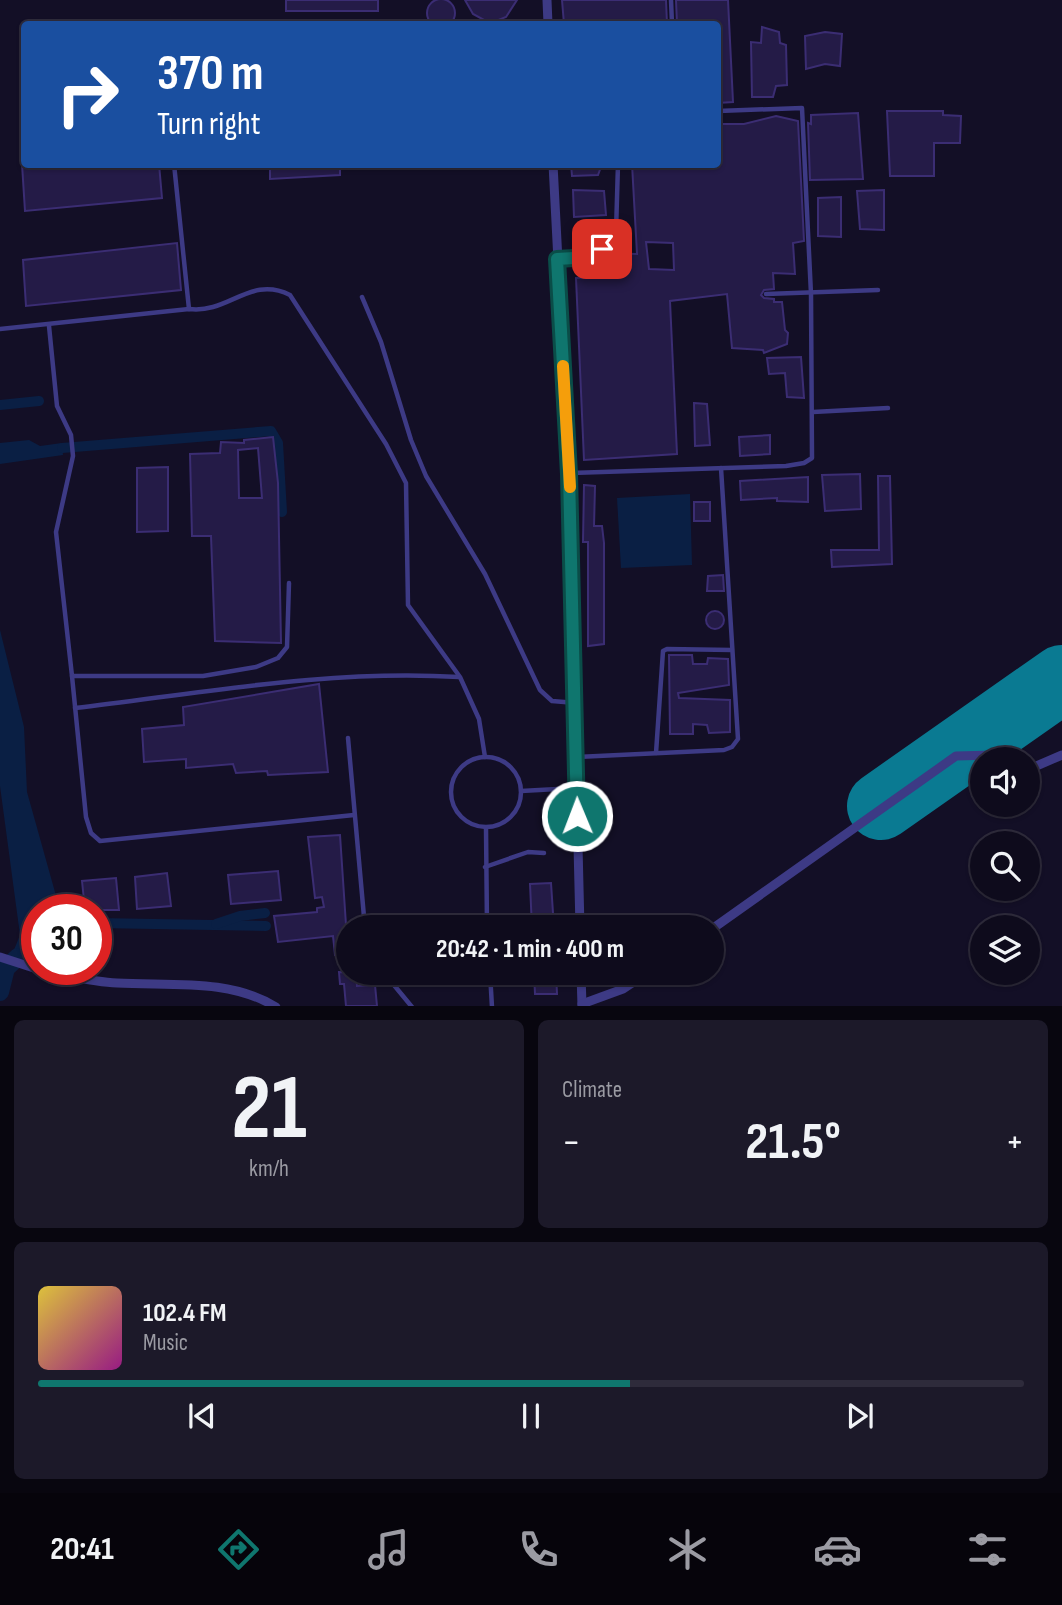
<!DOCTYPE html>
<html lang="en">
<head>
<meta charset="utf-8">
<style>
	:root { --surface:#0e0b1c; --page:#1c1929; --text:#f1f3f6; --muted:#9b9ba3; --line:#2e2b3b; --accent:#0f766e }
	body { margin:0; font-family:"Sofia Sans Condensed",sans-serif; background:var(--page); color:var(--text); height:100vh; display:flex; flex-direction:column; font-size:26px; white-space:nowrap }
	* { box-sizing:border-box; margin:0 }
	p { font-size:23px; color:var(--muted) }
	.icon { flex:none; width:38px; height:38px; fill:none; stroke:currentColor; stroke-width:2; stroke-linecap:round; stroke-linejoin:round }
	.map { position:relative; height:1006px; overflow:hidden }
	.details { display:flex; flex-direction:column; gap:14px; padding:14px; background:#08060f; flex:1 }
	.details>* { flex:none }
	.guide { position:absolute; left:21px; top:21px; width:700px; height:147px; border-radius:7px; box-shadow:0 2px 5px #0004,0 0 0 2px var(--line); background:#1a4fa0; color:#fff; overflow:hidden }
	.controls { position:absolute; left:970px; top:747px; display:grid; gap:14px }
	.controls a { display:grid; place-items:center; width:70px; height:70px; border-radius:50%; background:var(--surface); box-shadow:0 2px 5px #0004,0 0 0 2px var(--line); font-size:35px }
	.speed { position:absolute; left:21px; top:894px; display:flex; gap:14px; font-size:35px; font-weight:700; text-align:center }
	.speed>* { display:grid; place-content:center; width:91px; height:91px; border-radius:50%; background:var(--surface); box-shadow:0 2px 5px #0004,0 0 0 2px var(--line); line-height:1 }
	.speed .limit { border:10px solid #d22; background:#fff; color:#111 }
	.pin { position:absolute; display:grid; place-items:center; width:60px; height:60px; color:#fff; margin:-30px; border-radius:14px; box-shadow:0 4px 10px #0006 }
	.me { position:absolute; width:77px; margin:-38px; rotate:359deg; stroke-linejoin:round; filter:drop-shadow(0 0 5px #0008) }
	.turn { display:flex; align-items:center; gap:24px; height:147px; padding:0 21px; font-size:32px }
	.turn .icon { width:91px; height:91px; stroke-width:2.5 }
	.turn b { display:block; font-size:49px; line-height:60px }
	.big { font-size:52px; font-weight:700; line-height:1.1 }
	.details .tile { flex:1; display:flex; flex-direction:column; justify-content:center; gap:10px; min-width:0; padding:0 24px; border-radius:10px; background:var(--page) }
	.details .dial { align-items:center; gap:0 }
	.dial b { font-size:91px; line-height:1 }
	.song { display:flex; align-items:center; gap:21px }
	.cover { width:84px; height:84px; border-radius:10px; background:linear-gradient(135deg,hsl(50 70% 55%),hsl(310 70% 35%)) }
	.played { height:7px; border-radius:4px; background:linear-gradient(90deg,var(--accent) 60%,var(--line) 60%) }
	.keys { display:flex; justify-content:space-around; direction:ltr }
	.heat { display:flex; justify-content:space-between; align-items:center; font-size:38px; direction:ltr }
	.details .tiles { flex:1; display:grid; gap:14px; grid-template-columns:1fr 1fr }
	.tile:last-child { grid-column:span 2 }
	.trip { position:absolute; left:336px; top:915px; width:388px; height:70px; border-radius:35px; background:var(--surface); box-shadow:0 2px 5px #0004,0 0 0 2px var(--line); font-weight:700; line-height:70px; text-align:center }
	.dock { display:flex; height:112px; justify-content:space-around; align-items:center; background:#06040b; color:var(--muted) }
	.dock .icon { width:49px; height:49px }
	.dock .on { color:var(--accent) }
	.dock b { font-size:32px; color:var(--text) }
	.map>svg:first-child { display:block }
</style>
</head>
<body>
<div class="map">
<svg width="1062" height="1007" viewBox="0 0 1062 1007">
	<rect width="100%" height="100%" fill="#130f26"/>
	<g fill="#0a1f44">
		<path d="M29 440 40 446 62 443 63 455 0 464V443Z"/>
		<path d="M690 494 692 565 621 568 617 498Z"/>
		<path d="M0 630 24 727 27 792 60 910H37V957L28 962 12 955 20 935 0 786Z"/>
	</g>
	<g fill="none" stroke-linecap="round" stroke-linejoin="round">
		<g stroke="#0a1f44" stroke-width="10">
			<path d="M0 405 39 401"/>
			<path d="M62 448 271 431 278 443 282 512"/>
			<path d="M96 923 266 926"/>
			<path d="M216 924 240 916 265 913"/>
		</g>
		<path stroke="#0a1f44" stroke-width="18" d="M0 992 6 968 18 957"/>
		<path stroke="#0a7a92" stroke-width="68" d="M881 806 1062 679"/>
	</g>
	<g fill="#241b47" stroke="#3b2d73" stroke-width="2" fill-rule="evenodd">
		<circle cx="441" cy="13" r="14"/>
		<rect x="286" y="0" width="92" height="11"/>
		<path d="M465 0H517L506 17 496 21 484 20 473 14Z"/>
		<path d="M562 0H666L667 24H564Z"/>
		<path d="M676 0H728L733 102 718 103V24H677Z"/>
		<path d="M762 27 779 32 780 43 786 45 787 85 776 86 773 97H752L751 42 761 43Z"/>
		<path d="M825 32 842 34 840 66 825 64 806 69 805 36Z"/>
		<path d="M887 111H943V115L961 116 960 143H934V176H890Z"/>
		<path d="M858 113 863 179 810 180 808 123 811 124V115Z"/>
		<path d="M776 116 798 121 804 241 793 243 795 274 773 273 774 289 764 290 761 295 764 298 774 299V302H782L785 330 788 333 787 344 764 353 763 350 732 348 727 294 670 301 677 454 584 460 576 278 598 277V256L601 253 637 254 632 164H718V124H744ZM646 242 673 243 674 270 649 269Z"/>
		<path d="M22 164H159L162 198 25 211Z"/>
		<path d="M270 164H340V175L270 179Z"/>
		<path d="M571 164H602L598 175 572 176Z"/>
		<path d="M573 190 604 191 606 215 574 217Z"/>
		<path d="M884 190V230L860 229 857 191Z"/>
		<path d="M841 197V237L818 236V198Z"/>
		<path d="M177 243 181 290 26 306 23 260Z"/>
		<path d="M801 357 804 398 787 397 785 373 769 374 767 358Z"/>
		<path d="M694 403 707 404 710 445 695 446Z"/>
		<path d="M770 435V454L740 456 739 437Z"/>
		<path d="M273 437 278 483 281 643 215 641 211 536H192L190 454 220 453 221 442 244 443V440ZM258 448 262 498H239L238 450Z"/>
		<path d="M168 467V531L137 532V468Z"/>
		<path d="M860 474 861 509 825 511 822 475Z"/>
		<path d="M878 476H890L892 564 832 567 831 550H879Z"/>
		<path d="M808 477V502L777 501V498L741 500 740 481Z"/>
		<path d="M584 485 595 486 594 526H602L604 543V644L588 646V542H583Z"/>
		<rect x="694" y="502" width="16" height="19"/>
		<path d="M723 575 724 591H707L708 576Z"/>
		<circle cx="715" cy="620" r="9"/>
		<path d="M669 655H692L693 664H707L708 658 728 659 729 685 678 693 679 698 730 700V732L709 733 707 725 693 724V734H670Z"/>
		<path d="M319 684 328 772 268 775 267 771 236 773 233 764 186 768V759L144 762 142 729 184 725 183 707Z"/>
		<path d="M340 835 348 955H335L333 936 278 942 274 916 317 912V908L324 907 322 897 315 898 308 837Z"/>
		<path d="M278 871 281 900 231 904 228 875Z"/>
		<path d="M167 873 171 906 137 909 135 877Z"/>
		<path d="M116 878 119 910H85L82 881Z"/>
		<path d="M551 883 554 928H532L530 884Z"/>
		<path d="M339 972 356 973 357 986 375 985 377 1006H346L344 984H340Z"/>
		<path d="M534 973H556L557 994H535Z"/>
	</g>
	<g fill="none" stroke-linecap="round" stroke-linejoin="round">
		<g stroke="#3d3a85" stroke-width="4.5">
			<path d="M671 0 672 24"/>
			<path d="M174 164 189 309"/>
			<path d="M558 259 591 257 616 232 618 164"/>
			<path d="M766 294 878 290"/>
			<path d="M362 297 381 342 411 440 426 476 485 574 540 690 552 701 576 703"/>
			<path d="M49 326 57 406 71 435 73 456 56 532 72 676H203L256 667 278 658 287 647 289 583"/>
			<path d="M0 329 189 309C229 314 250 275 290 295L386 444 406 483 408 605 460 677 479 719 485 757"/>
			<path d="M813 412 888 408"/>
			<path d="M571 473 786 466 804 463 812 458 811 294 802 108 718 111"/>
			<path d="M72 676 86 817 91 833 100 841 354 815"/>
			<path d="M75 708C202 693 331 669 459 677"/>
			<path d="M348 738 365 928"/>
			<path d="M656 753 663 651 667 649 732 650"/>
			<circle cx="486" cy="792" r="35"/>
			<path d="M577 757 724 750 732 747 738 739 721 468"/>
			<path d="M521 791 576 788"/>
			<path d="M486 828 487 928"/>
			<path d="M485 867 528 852 544 853"/>
			<path d="M384 973 412 1007"/>
			<path d="M490 973 492 1007"/>
		</g>
		<g stroke="#3d3a85" stroke-width="9">
			<path d="M547 0 548 24"/>
			<path d="M553 164 569 474 580 928"/>
			<path d="M1027 770 1062 755"/>
			<path d="M712 929 956 756 995 755 1005 760"/>
			<path d="M0 957 37 969"/>
			<path d="M37 970C63 974 91 982 117 983 170 986 229 978 276 1007"/>
			<path d="M581 973 582 1006"/>
			<path d="M582 1004 623 989 647 973"/>
		</g>
	</g>
	<g fill="none" stroke-linecap="round" stroke-linejoin="round">
		<defs>
			<path id="route" d="M577 816 569 474 557 259 591 257 602 249"/>
		</defs>
		<use href="#route" stroke="#0a4d48" stroke-width="18"/>
		<use href="#route" stroke="#0f766e" stroke-width="12"/>
		<path stroke="#f59e0b" stroke-width="12" d="M563 366 570 487"/>
	</g>
</svg>
<div class="controls">
<a><svg class="icon" aria-label="sound" viewBox="0 0 24 24"><path d="M4 9h4l5-4v14l-5-4H4zM17 9q2 3 0 6"/></svg></a>
<a><svg class="icon" aria-label="search" viewBox="0 0 24 24"><circle cx="10" cy="10" r="6"/><path d="M15 15l6 6"/></svg></a>
<a><svg class="icon" aria-label="layers" viewBox="0 0 24 24"><path d="M12 4l9 5-9 5-9-5zM3 14l9 5 9-5"/></svg></a>
</div>
<div class="speed"><div class="limit">30</div></div>
<div class="pin" style="left:602px;top:249px;background:#d93025"><svg class="icon" aria-label="arrive" viewBox="0 0 24 24"><path d="M6 21V4h12l-3 4 3 4H6"/></svg></div>
<svg class="me" style="left:577px;top:816px" viewBox="-20 -20 40 40"><circle r="17" fill="#0f766e" stroke="#fff" stroke-width="3"/><path d="M0-11L8 9 0 5-8 9z" fill="#fff"/></svg>
<div class="trip">20:42 · 1 min · 400 m</div>
<div class="guide">
<div class="turn"><svg class="icon" aria-label="right" viewBox="0 0 24 24"><path d="M7 20v-9h11M14 6l5 5-5 5"/></svg><div><b>370 m</b>Turn right</div></div>
</div>
</div>
<section class="details">
<div class="tiles">
<div class="tile dial"><b>21</b><p>km/h</p></div>
<div class="tile"><p>Climate</p>
<div class="heat"><a>−</a><b class="big">21.5°</b><a>+</a></div>
</div>
<div class="tile">
<div class="song"><i class="cover"></i><div><b>102.4 FM</b><p>Music</p></div></div>
<div class="played"></div>
<div class="keys"><svg class="icon" aria-label="previous" viewBox="0 0 24 24"><path d="M18 5L8 12l10 7zM5 5v14"/></svg><svg class="icon" aria-label="pause" viewBox="0 0 24 24"><path d="M8 5v14M16 5v14"/></svg><svg class="icon" aria-label="next" viewBox="0 0 24 24"><path d="M6 5l10 7-10 7zM19 5v14"/></svg></div>
</div>
</div>
</section>
<nav class="dock">
<b>20:41</b>
<svg class="icon on" aria-label="directions" viewBox="0 0 24 24"><path d="M12 3l9 9-9 9-9-9zM9 14v-3h6M13 9l2 2-2 2"/></svg>
<svg class="icon" aria-label="music" viewBox="0 0 24 24"><path d="M9 18V5l10-2v13"/><circle cx="6" cy="18" r="3"/><circle cx="16" cy="16" r="3"/></svg>
<svg class="icon" aria-label="phone" viewBox="0 0 24 24"><path d="M5 4h4l2 5-3 2q2 4 5 5l2-3 5 2v4C11 20 4 13 5 4z"/></svg>
<svg class="icon" aria-label="climate" viewBox="0 0 24 24"><path d="M12 3v18M4 7l16 10M4 17L20 7"/></svg>
<svg class="icon" aria-label="car" viewBox="0 0 24 24"><path d="M5 17H2v-5l4-1 3-4h7l3 4 3 1v5h-3M9 17h6M6 11h13"/><circle cx="7" cy="17" r="2"/><circle cx="17" cy="17" r="2"/></svg>
<svg class="icon" aria-label="filters" viewBox="0 0 24 24"><path d="M4 7h16M4 17h16"/><circle cx="9" cy="7" r="2"/><circle cx="15" cy="17" r="2"/></svg>
</nav>
</body>
</html>
